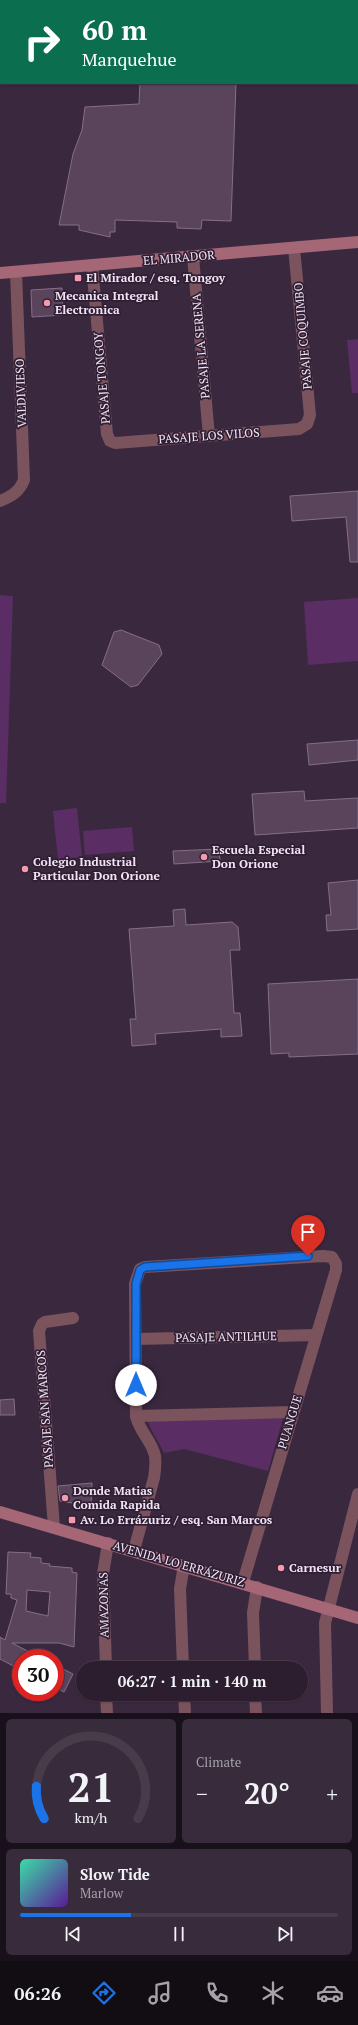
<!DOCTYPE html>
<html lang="en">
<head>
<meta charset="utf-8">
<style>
	:root { --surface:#2c1e2f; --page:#382b3b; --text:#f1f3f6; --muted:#a6a2aa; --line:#483c4b; --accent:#1a73e8 }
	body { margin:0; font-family:"PT Serif",serif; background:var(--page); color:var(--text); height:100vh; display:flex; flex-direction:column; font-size:15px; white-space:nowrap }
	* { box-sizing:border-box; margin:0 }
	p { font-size:13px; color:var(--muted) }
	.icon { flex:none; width:22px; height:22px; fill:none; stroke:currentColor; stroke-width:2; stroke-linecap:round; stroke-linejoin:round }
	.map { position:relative; height:1713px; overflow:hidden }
	.details { display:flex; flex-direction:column; gap:6px; padding:6px; background:#18101a; flex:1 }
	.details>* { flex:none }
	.hud { position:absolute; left:0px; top:0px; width:358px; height:84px; box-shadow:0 1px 3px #0004,0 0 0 1px var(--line); background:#0b6e4f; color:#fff; overflow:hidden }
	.speed { position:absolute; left:12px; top:1649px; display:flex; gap:8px; font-size:20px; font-weight:700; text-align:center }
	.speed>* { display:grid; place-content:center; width:52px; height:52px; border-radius:50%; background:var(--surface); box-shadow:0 1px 3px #0004,0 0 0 1px var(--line); line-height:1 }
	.speed .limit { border:6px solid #d22; background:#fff; color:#111 }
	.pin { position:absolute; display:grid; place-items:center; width:34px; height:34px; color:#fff; margin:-41px -17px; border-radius:50% 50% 50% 0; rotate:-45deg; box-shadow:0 0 4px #0007 }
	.pin .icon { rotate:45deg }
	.me { position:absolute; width:44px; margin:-22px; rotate:0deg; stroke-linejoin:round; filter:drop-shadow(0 0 3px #0008) }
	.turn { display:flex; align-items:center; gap:14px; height:84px; padding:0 16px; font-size:18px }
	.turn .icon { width:52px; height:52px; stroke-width:2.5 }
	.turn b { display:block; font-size:28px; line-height:34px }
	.big { font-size:30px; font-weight:700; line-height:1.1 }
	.details .card { flex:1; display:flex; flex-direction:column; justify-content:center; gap:6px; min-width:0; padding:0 14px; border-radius:6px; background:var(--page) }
	.details .dial { align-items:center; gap:0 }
	.dial svg { height:104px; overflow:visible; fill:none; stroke:var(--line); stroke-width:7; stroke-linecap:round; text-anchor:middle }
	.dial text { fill:var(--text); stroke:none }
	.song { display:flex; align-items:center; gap:12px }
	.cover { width:48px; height:48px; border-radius:6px; background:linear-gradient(135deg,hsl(160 70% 55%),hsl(270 70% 35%)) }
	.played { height:4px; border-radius:2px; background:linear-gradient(90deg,var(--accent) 35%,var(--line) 35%) }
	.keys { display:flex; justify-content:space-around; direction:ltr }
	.heat { display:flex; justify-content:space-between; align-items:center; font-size:22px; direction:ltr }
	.details .tiles { flex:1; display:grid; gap:6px; grid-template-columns:1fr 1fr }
	.card:last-child { grid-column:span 2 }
	.trip { position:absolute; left:76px; top:1661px; width:232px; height:40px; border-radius:20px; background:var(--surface); box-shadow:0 1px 3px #0004,0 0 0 1px var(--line); font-weight:700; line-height:40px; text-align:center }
	.menu { display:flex; height:64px; justify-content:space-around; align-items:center; background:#120c13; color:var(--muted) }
	.menu .icon { width:28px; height:28px }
	.menu .current { color:var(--accent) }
	.menu b { font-size:18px; color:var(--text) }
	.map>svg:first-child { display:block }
</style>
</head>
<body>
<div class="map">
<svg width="358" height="1713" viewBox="0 0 358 1713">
	<rect width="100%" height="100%" fill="#3a283f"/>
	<g fill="#5a2e65">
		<path d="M358 339V393H352L347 340Z"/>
		<path d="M0 595 13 596 6 803H0Z"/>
		<path d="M358 598V661L308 665 304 602Z"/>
		<path d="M77 808 82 857 58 859 53 811Z"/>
		<path d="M132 827 134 851 85 855 83 831Z"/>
		<path d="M283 1418 268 1471 184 1449 164 1453C159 1441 151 1432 147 1419Z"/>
	</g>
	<g fill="#59445c" stroke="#856e88" fill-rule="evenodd">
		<path d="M140 83H236L231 221 202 220 201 229 177 228V222L115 220V232H110V237L79 230V225H59L73 154 82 130 85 107 139 104Z"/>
		<path d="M62 288 63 315 32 317 31 290Z"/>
		<path d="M358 491V562H350L346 517 292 521 290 496Z"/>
		<path d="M121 630 159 645 162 654 138 685 131 687 102 665 114 632Z"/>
		<path d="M358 740V760L309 765 307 744Z"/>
		<path d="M304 791 305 801 358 798V828L255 835 252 794Z"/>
		<path d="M219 849 220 861 174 864 173 851Z"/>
		<path d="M358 880V929L327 931 326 915H331L328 883Z"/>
		<path d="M185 909 186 925 232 922 238 927 240 950H230L234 1013H240L242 1036 221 1037V1029L155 1034 156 1044 132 1046 130 1019H136L129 929 174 926 173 910Z"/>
		<path d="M358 979V1054L289 1057V1053L271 1054 268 984Z"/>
		<path d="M14 1399 15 1415H0V1400Z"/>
		<path d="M92 1483 91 1506 60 1501 58 1486Z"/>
		<path d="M8 1552 31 1553 30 1557 41 1558V1563L50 1564 49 1566 72 1568V1572L77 1573 74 1647 59 1643H12L41 1658H21V1670L0 1659V1637L5 1640 17 1600 11 1598V1594H6ZM27 1590 50 1592 48 1616 26 1611Z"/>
		<path d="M55 1665 73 1674 64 1692 55 1687Z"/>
	</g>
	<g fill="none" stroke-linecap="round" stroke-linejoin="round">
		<g stroke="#7b535d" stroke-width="12">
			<path d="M193 257 209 436"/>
			<path d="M92 265 107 434 110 441 115 443 299 429 307 424 310 415 294 248"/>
			<path d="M0 501C12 496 19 492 24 480L16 272"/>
			<path d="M136 1339 316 1335"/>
			<path d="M136 1416 293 1412"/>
			<path d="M54 1527 39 1331 42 1324 45 1322 73 1318"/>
			<path d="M134 1550 154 1478C155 1471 156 1463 155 1456 152 1441 139 1431 136 1416L135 1284 140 1269 145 1267 323 1256 332 1257 336 1264V1270L243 1582"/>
			<path d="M106 1668 103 1574 108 1543"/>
			<path d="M183 1668 180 1589 184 1565"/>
			<path d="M255 1668 253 1613 257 1587"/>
			<path d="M106 1694 107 1713"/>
			<path d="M184 1694 185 1713"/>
			<path d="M255 1694 256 1713"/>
			<path d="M327 1713 325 1623 358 1494"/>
		</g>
		<g stroke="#a56676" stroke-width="12">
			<path d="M0 273 358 242"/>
			<path d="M0 1512 358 1618"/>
		</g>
	</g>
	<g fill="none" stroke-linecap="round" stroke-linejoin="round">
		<defs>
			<path id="route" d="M136 1385V1284L140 1270 145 1267 308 1256"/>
		</defs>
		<use href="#route" stroke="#114b97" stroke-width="10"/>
		<use href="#route" stroke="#1a73e8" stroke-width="7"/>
	</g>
	<g fill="#f39aac" stroke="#301e34" stroke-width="1.5">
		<rect x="74" y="274" width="8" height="8" rx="2"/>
		<circle cx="47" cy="303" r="4"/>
		<circle cx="204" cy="857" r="4"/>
		<circle cx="25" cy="869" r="4"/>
		<circle cx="65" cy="1498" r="4"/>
		<rect x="68" y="1516" width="8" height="8" rx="2"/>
		<circle cx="281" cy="1568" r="4"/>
	</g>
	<g text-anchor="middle" stroke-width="3.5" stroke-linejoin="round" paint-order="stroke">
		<g font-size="12" fill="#f0e4f3" stroke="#301e34">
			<text transform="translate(179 258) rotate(-5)" y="4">EL MIRADOR</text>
			<text transform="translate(303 336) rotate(-95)" y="4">PASAJE COQUIMBO</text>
			<text transform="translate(201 346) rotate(-95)" y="4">PASAJE LA SERENA</text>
			<text transform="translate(102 378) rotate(-95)" y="4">PASAJE TONGOY</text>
			<text transform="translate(21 393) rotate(-92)" y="4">VALDIVIESO</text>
			<text transform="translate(209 436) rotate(-4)" y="4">PASAJE LOS VILOS</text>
			<text transform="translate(226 1337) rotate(-1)" y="4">PASAJE ANTILHUE</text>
			<text transform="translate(45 1409) rotate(-94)" y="4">PASAJE SAN MARCOS</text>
			<text transform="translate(290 1422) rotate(-73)" y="4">PUANGUE</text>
			<text transform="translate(179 1564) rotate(16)" y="4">AVENIDA LO ERRÁZURIZ</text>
			<text transform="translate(104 1605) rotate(-91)" y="4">AMAZONAS</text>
		</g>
		<g font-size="12" font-weight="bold" fill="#f0e4f3" stroke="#301e34" text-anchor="start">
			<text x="86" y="282">El Mirador / esq. Tongoy</text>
			<text x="55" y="300">Mecanica Integral<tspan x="55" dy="14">Electronica</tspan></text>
			<text x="212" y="854">Escuela Especial<tspan x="212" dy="14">Don Orione</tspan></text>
			<text x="33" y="866">Colegio Industrial<tspan x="33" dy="14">Particular Don Orione</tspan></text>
			<text x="73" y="1495">Donde Matias<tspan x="73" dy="14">Comida Rapida</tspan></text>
			<text x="80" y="1524">Av. Lo Errázuriz / esq. San Marcos</text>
			<text x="289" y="1572">Carnesur</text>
		</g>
	</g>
</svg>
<div class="speed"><div class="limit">30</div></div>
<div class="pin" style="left:308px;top:1256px;background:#d93025"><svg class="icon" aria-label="arrive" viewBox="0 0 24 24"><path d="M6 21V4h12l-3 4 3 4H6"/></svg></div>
<svg class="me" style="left:136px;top:1385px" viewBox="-20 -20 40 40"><circle r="19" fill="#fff"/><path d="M0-13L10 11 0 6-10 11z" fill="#1a73e8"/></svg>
<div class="trip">06:27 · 1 min · 140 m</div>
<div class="hud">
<div class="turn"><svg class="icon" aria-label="right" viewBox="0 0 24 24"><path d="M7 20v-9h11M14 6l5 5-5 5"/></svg><div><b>60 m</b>Manquehue</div></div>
</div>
</div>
<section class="details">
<div class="tiles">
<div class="card dial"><svg viewBox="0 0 100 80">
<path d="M14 69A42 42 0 1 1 86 69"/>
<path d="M14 69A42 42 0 0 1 8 44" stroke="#1a73e8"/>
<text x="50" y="56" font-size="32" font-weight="700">21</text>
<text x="50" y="72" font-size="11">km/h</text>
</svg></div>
<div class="card"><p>Climate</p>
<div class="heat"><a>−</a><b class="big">20°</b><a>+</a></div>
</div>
<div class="card">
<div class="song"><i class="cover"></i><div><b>Slow Tide</b><p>Marlow</p></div></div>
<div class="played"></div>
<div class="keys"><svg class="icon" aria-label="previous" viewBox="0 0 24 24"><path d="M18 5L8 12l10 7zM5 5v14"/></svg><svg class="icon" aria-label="pause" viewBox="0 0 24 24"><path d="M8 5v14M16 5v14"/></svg><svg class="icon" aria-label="next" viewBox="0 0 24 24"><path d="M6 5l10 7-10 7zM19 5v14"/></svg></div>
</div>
</div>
</section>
<nav class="menu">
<b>06:26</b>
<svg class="icon current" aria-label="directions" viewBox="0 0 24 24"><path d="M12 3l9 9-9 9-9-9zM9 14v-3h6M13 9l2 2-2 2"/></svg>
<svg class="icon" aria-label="music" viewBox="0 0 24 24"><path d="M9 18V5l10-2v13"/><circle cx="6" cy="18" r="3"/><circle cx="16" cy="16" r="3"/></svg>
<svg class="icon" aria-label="phone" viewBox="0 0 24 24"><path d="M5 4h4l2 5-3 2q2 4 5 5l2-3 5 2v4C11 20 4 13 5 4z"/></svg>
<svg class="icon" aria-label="climate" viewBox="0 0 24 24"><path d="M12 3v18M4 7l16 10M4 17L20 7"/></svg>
<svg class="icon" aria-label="car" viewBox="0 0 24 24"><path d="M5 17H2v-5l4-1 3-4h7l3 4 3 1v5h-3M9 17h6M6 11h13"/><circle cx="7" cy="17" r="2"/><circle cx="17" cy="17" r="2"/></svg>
</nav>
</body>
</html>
